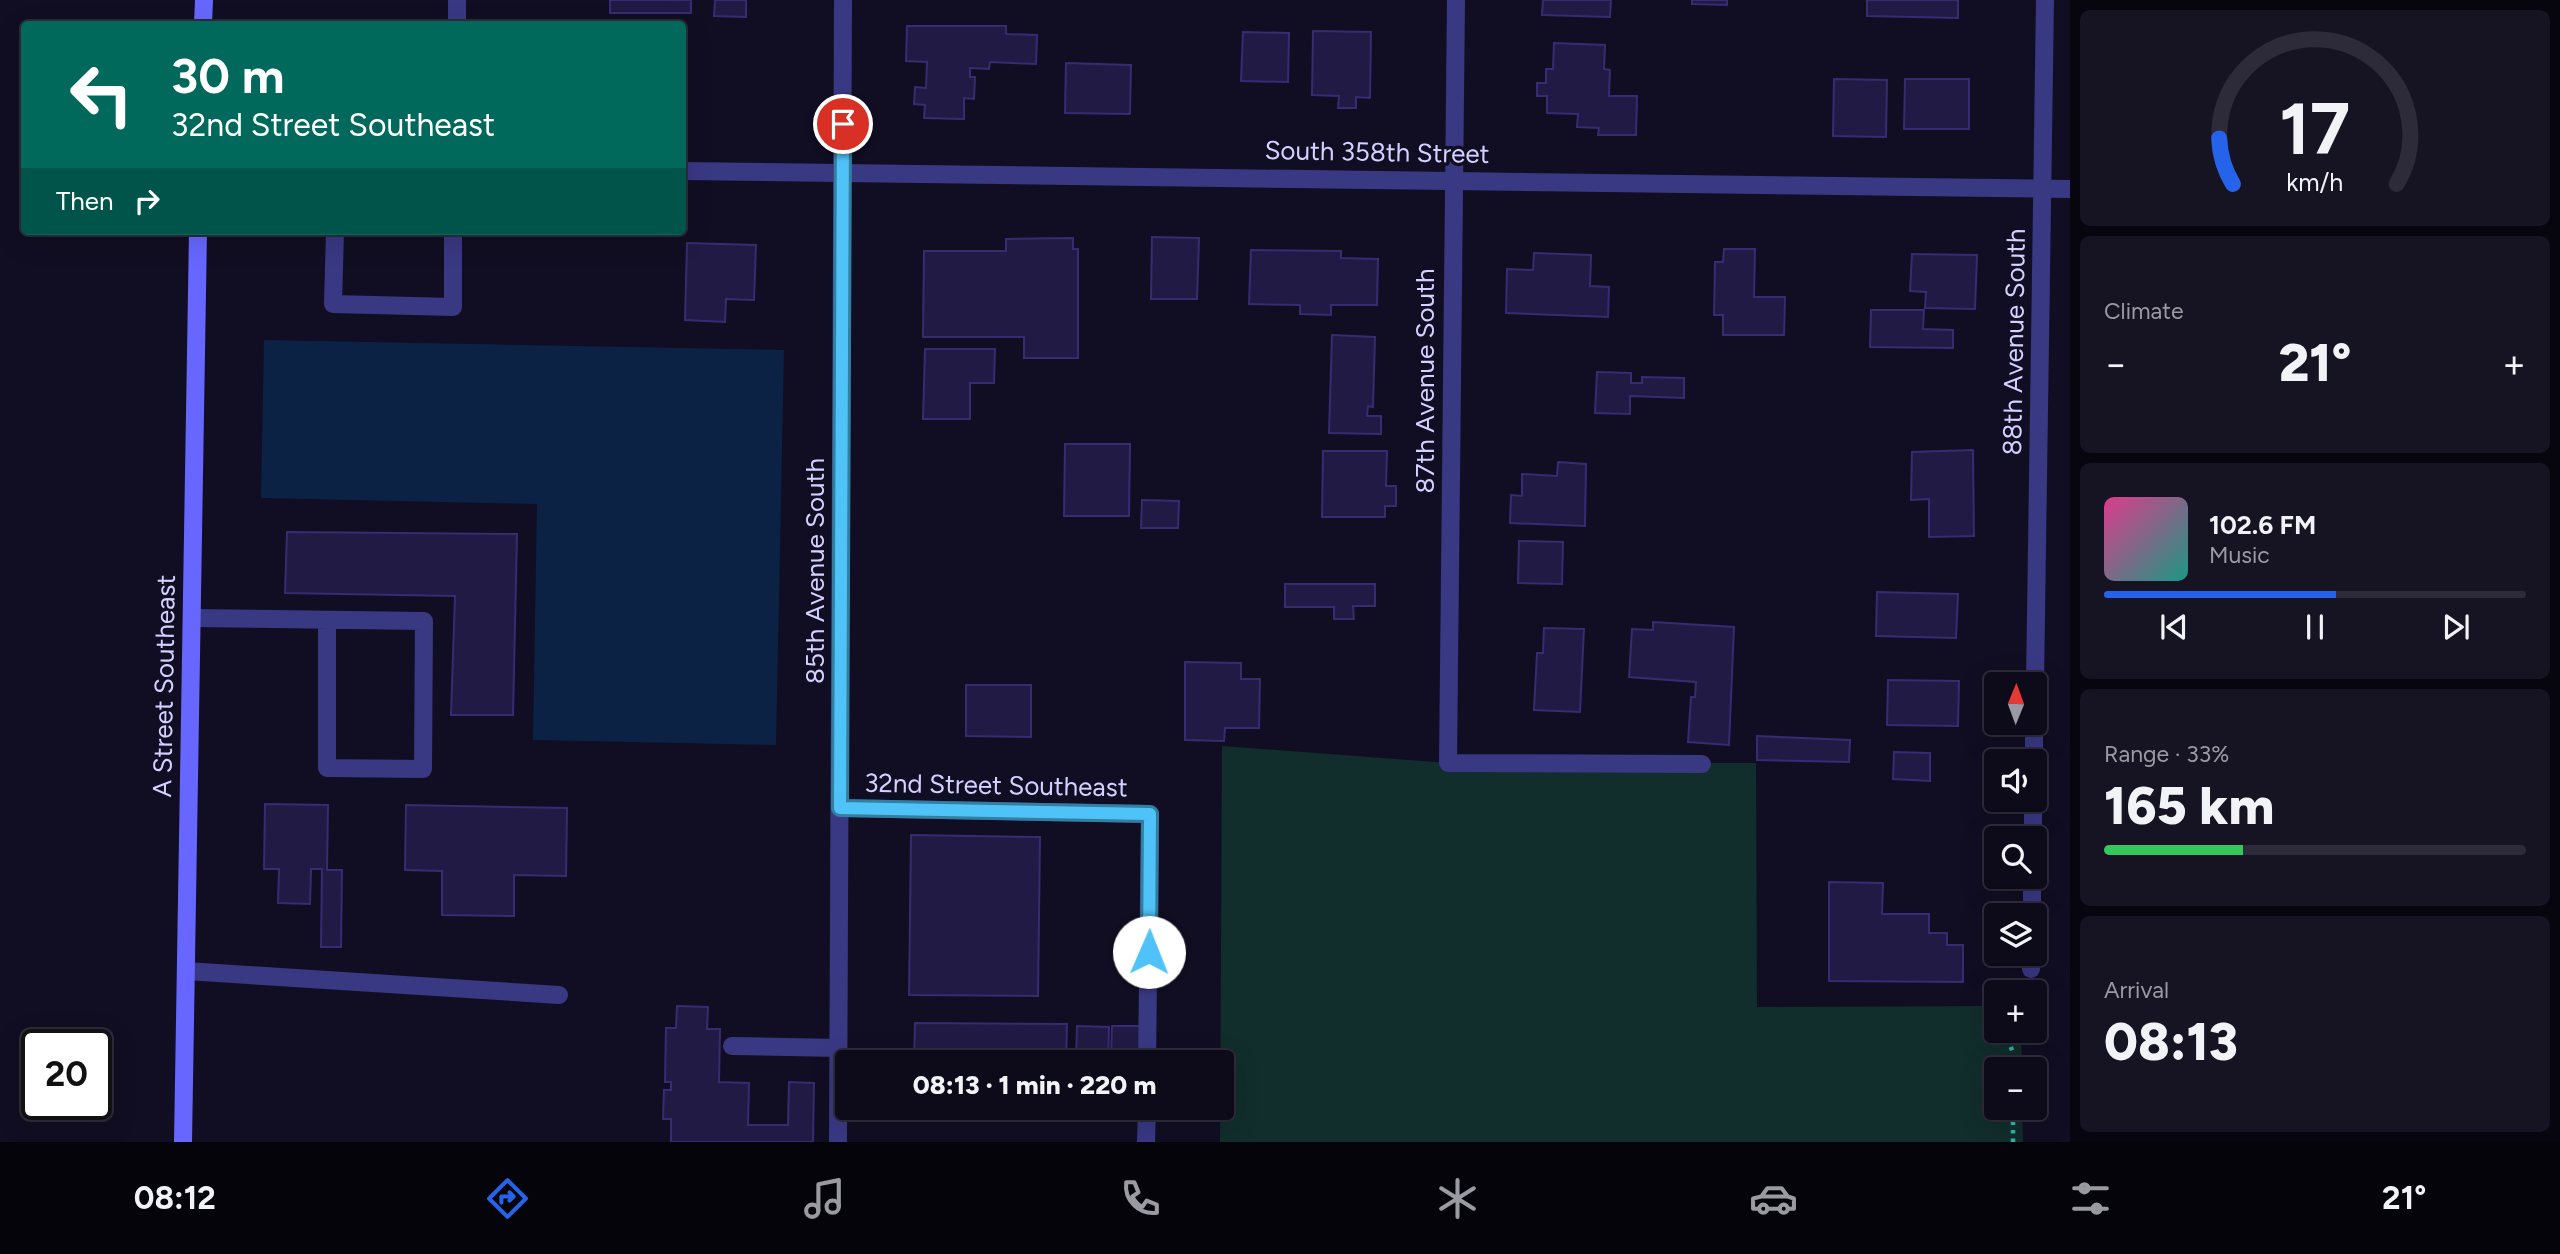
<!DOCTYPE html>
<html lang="en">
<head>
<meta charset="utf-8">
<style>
	:root { --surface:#0d0a1a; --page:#161323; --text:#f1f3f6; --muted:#9a9aa2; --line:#2d2b39; --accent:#2563eb }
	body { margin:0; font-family:Figtree,sans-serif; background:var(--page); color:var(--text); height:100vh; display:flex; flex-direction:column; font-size:26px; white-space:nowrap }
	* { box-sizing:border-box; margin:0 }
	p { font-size:23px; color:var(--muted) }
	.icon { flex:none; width:38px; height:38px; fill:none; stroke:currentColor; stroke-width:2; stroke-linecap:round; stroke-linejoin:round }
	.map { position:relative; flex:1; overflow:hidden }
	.details { display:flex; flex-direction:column; gap:10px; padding:10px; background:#07060e; width:490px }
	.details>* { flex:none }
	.top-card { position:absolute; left:21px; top:21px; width:665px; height:214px; border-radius:7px; box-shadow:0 7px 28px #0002,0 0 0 2px var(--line); background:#00695c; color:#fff; overflow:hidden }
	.needle { width:46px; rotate:1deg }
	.buttons { position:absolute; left:1984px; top:672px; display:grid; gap:14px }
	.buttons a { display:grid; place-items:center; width:63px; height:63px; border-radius:7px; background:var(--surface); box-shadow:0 7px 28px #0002,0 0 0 2px var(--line); font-size:35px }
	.speed { position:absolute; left:21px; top:1029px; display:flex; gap:14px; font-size:35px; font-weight:700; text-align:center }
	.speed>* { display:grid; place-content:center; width:91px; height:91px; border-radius:50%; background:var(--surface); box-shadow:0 7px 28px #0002,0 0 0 2px var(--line); line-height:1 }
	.speed .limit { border:4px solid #111; border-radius:10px; background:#fff; color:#111 }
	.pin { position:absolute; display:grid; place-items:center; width:60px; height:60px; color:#fff; margin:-30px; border:4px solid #fff; border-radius:50%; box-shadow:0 2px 7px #0007 }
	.me { position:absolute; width:77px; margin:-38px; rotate:1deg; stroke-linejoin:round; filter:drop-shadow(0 0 5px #0008) }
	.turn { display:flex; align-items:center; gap:24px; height:147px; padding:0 35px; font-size:32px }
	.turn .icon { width:91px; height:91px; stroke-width:2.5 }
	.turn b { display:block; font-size:49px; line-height:60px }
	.then { display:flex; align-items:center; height:66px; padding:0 35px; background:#0003; gap:14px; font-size:26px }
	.big { font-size:52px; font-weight:800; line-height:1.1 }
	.details .card { flex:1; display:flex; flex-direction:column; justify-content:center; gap:10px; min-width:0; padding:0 24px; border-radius:10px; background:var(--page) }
	.details .dial { align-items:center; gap:0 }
	.dial svg { height:182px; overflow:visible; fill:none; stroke:var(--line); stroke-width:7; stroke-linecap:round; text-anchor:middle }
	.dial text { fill:var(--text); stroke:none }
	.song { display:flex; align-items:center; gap:21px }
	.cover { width:84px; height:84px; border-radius:10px; background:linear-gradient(135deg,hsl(330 70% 55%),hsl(170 70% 35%)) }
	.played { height:7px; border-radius:4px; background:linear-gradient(90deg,var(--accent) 55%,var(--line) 55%) }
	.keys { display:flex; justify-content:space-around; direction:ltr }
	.heat { display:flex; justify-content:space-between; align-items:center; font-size:38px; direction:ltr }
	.charge { height:10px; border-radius:5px; background:linear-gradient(90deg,#34c759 33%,var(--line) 0) }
	.trip { position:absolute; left:835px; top:1050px; width:399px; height:70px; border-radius:7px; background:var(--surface); box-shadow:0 7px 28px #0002,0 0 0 2px var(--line); font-weight:800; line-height:70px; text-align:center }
	.tab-bar { display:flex; height:112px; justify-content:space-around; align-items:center; background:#05040a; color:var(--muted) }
	.tab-bar .icon { width:49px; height:49px }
	.tab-bar .selected { color:var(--accent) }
	.tab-bar b { font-size:32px; color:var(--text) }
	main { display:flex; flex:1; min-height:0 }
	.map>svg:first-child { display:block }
</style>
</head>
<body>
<main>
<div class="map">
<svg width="2070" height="1142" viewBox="0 0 2070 1142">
	<rect width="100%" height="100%" fill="#110e23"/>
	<path fill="#112d2c" d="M1222 746 1448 763H1756L1757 1007 1997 1006V1031H2021L2022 1069H1997V1108H2022L2023 1142H1220Z"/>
	<path fill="#0b2245" d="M264 340 784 350 776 745 533 740 537 504 261 498Z"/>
	<g fill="#211a44" stroke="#382b71" stroke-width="2">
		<rect x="610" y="0" width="81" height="13"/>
		<path d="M715 0H746V17L714 16Z"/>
		<path d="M1543 0H1611L1610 17 1542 15Z"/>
		<path d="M1692 0H1727V5L1692 4Z"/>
		<path d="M1867 0H1958V18L1867 16Z"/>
		<path d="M907 26H1006V34L1037 35 1036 64 990 62 989 69 970 68V77H975L974 99 964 98V119L924 118 925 105 914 104 915 87 926 88 927 62 906 61Z"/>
		<path d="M1313 31 1371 32 1370 98 1356 97V108H1338L1339 96 1312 95Z"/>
		<path d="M1243 32 1289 33 1288 82 1241 81Z"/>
		<path d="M1554 43 1605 45 1604 69 1610 70 1609 96H1637L1636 135H1598L1599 128 1577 127 1578 114 1547 113V96H1537V83H1546V69H1553Z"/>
		<path d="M1066 63 1131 65 1130 114 1065 113Z"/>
		<path d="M1834 79 1887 80 1886 137 1833 136Z"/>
		<path d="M1905 79H1969V129H1904Z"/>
		<path d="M1152 237 1199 238 1197 299H1151Z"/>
		<path d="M1073 238V249H1078V358H1024V337H923L924 251H1006V239Z"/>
		<path d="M687 243 756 245 754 300 726 299 725 322 685 320Z"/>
		<path d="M1724 249H1755L1754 297H1785L1784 335H1723V315H1714L1715 262H1723Z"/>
		<path d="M1251 250 1341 251V258L1378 259 1377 305H1331V315L1300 314V305L1249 304Z"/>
		<path d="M1534 253 1591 255 1590 286 1609 287 1608 317 1506 313 1507 269 1533 270Z"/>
		<path d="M1912 254 1977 255 1975 309 1925 308 1926 292 1910 291Z"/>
		<path d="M1871 310H1924L1923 329 1953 330V348L1870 347Z"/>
		<path d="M1332 335 1375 337 1373 407 1368 406 1367 416H1381V434L1329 433Z"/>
		<path d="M925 349H995L994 383H970V419H923Z"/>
		<path d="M1597 372 1631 373V383H1642V377L1684 378V398L1630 396V414L1595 413Z"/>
		<path d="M1065 444H1130L1129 516H1064Z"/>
		<path d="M1973 450 1974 536 1929 537V499L1911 500 1912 452Z"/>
		<path d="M1323 451H1387L1386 486H1396V506H1385V517H1322Z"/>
		<path d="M1558 462 1586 464 1585 526 1510 523 1511 495 1522 496V474L1557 476Z"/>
		<path d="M1142 500 1179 501 1178 528H1141Z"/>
		<path d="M287 532 517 534 513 715H451L455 596 285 593Z"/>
		<path d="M1519 541 1563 542 1562 584 1518 583Z"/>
		<path d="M1285 584H1375V606H1353L1354 619H1334V607H1285Z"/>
		<path d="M1877 592 1958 594 1956 638 1876 636Z"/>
		<path d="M1653 622 1734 627 1729 745 1688 742 1691 697H1695L1696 682 1629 677 1632 629 1653 630Z"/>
		<path d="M1544 628 1584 629 1580 712 1534 710 1537 653H1543Z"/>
		<path d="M1185 662 1241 663V679H1260L1259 728H1225L1224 741 1185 740Z"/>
		<path d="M1888 680 1959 681 1958 726 1887 725Z"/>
		<path d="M966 685H1031V737L966 736Z"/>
		<path d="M1757 736 1850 740 1849 762 1757 760Z"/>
		<path d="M1894 752 1930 753V781L1893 779Z"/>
		<path d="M265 804 328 805 327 870H342L341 947H321L322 869H311L310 904 278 903 279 869H264Z"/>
		<path d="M406 805 567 808 566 876 514 875V916L442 915V871L405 870Z"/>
		<path d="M911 835 1040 837 1038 996 909 995Z"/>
		<path d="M1829 882 1883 883 1882 914H1929V933H1947V945H1963V982L1829 981Z"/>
		<path d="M677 1006 708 1007 707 1029H720L719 1082 749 1083 748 1125H788L789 1082 814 1083 813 1142H671V1119H663L664 1090H671V1082H665L666 1028H676Z"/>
		<path d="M915 1023 1067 1024 1066 1062H914Z"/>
		<path d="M1077 1026 1109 1027 1108 1062H1076Z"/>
		<path d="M1112 1026H1143L1142 1062H1111Z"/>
	</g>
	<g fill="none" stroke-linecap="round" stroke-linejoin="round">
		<g stroke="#2db6aa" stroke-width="4.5" stroke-dasharray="3.5 5" stroke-linecap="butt">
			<path d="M2003 992 2004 984 2011 980"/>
			<path d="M2005 1031 2013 1053V1069"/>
			<path d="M2013 1142V1108"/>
		</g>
		<g stroke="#393883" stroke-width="18">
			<path d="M457 0V24"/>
			<path d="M682 171 2070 189"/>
			<path d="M335 231 333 304 453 307V231"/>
			<path d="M192 618 424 621 423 769 327 768V620"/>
			<path d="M840 808 1150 814 1147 1062"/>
			<path d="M186 971 559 995"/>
			<path d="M732 1046 838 1048"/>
			<path d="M838 1142 843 0"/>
			<path d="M1146 1142 1147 1108"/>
		</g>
		<g stroke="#393883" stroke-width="18">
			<path d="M1456 0 1448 763 1702 764"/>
			<path d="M2035 684 2045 0"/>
			<path d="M2034 761V723"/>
			<path d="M2033 838V800"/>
			<path d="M2032 915V877"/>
			<path d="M2031 969V954"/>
		</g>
		<g stroke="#6767ff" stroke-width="18">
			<path d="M203 24 204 0"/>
			<path d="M183 1142 198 231"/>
		</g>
	</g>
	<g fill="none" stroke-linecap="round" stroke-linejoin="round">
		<defs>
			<path id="route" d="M843 124 840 808 1150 814 1149 952"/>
		</defs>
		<use href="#route" stroke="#337fa1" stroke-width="18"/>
		<use href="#route" stroke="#4fc3f7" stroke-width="12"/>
	</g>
	<g text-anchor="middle" stroke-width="7" stroke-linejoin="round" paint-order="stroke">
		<g font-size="26" fill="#d4d0ff" stroke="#110e23">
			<text transform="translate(1377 152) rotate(1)" y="9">South 358th Street</text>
			<text transform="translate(2014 342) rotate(-89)" y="9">88th Avenue South</text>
			<text transform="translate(1425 381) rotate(-90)" y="9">87th Avenue South</text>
			<text transform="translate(815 571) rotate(-90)" y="9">85th Avenue South</text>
			<text transform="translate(164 686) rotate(-89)" y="9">A Street Southeast</text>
			<text transform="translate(996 785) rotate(1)" y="9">32nd Street Southeast</text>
		</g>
	</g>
</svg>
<div class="buttons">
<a><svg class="needle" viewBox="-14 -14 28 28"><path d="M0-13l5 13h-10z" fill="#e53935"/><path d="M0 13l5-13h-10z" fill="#9a9aa2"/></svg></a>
<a><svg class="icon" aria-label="sound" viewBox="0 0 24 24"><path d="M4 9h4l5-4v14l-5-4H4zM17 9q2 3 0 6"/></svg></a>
<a><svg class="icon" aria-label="search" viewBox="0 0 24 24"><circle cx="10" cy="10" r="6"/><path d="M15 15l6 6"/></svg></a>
<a><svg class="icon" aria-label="layers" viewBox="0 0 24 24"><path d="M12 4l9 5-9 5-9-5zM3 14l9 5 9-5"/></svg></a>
<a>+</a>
<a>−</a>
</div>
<div class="speed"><div class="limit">20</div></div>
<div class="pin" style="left:843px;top:124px;background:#d93025"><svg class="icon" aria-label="arrive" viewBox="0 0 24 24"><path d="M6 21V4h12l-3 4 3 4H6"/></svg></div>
<svg class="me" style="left:1149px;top:952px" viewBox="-20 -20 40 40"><circle r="19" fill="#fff"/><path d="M0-13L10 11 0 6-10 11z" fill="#4fc3f7"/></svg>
<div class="trip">08:13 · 1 min · 220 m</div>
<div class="top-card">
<div class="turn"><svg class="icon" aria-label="left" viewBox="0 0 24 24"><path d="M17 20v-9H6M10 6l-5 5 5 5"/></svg><div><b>30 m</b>32nd Street Southeast</div></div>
<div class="then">Then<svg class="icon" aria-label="right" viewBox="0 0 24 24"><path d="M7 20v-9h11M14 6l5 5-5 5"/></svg></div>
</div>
</div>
<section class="details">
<div class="card dial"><svg viewBox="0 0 100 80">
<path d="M14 69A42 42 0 1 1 86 69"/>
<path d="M14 69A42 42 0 0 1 8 49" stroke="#2563eb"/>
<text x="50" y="56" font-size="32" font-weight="700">17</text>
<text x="50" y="72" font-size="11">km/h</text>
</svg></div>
<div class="card"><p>Climate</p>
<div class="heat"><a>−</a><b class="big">21°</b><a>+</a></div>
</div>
<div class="card">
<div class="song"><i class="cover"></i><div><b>102.6 FM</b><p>Music</p></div></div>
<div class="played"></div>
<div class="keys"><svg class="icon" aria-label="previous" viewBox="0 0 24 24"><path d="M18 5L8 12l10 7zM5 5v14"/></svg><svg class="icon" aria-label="pause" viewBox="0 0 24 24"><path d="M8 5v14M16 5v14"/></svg><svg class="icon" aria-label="next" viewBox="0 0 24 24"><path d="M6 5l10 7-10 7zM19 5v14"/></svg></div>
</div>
<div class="card"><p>Range · 33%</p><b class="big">165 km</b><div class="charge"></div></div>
<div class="card"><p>Arrival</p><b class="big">08:13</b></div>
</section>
</main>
<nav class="tab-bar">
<b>08:12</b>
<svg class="icon selected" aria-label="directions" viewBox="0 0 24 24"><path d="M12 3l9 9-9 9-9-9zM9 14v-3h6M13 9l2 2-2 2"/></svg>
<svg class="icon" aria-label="music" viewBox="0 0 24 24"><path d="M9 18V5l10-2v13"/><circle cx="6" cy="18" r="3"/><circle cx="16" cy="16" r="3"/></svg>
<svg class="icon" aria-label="phone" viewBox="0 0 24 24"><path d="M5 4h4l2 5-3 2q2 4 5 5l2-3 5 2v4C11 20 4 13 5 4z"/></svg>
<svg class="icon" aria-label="climate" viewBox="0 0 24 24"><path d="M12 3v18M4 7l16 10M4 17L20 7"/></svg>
<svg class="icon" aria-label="car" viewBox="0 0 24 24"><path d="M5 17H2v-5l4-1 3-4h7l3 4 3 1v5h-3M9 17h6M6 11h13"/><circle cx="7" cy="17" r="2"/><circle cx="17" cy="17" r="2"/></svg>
<svg class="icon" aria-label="filters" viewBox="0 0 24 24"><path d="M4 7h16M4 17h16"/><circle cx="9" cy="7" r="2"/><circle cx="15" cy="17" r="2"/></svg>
<b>21°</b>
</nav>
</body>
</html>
